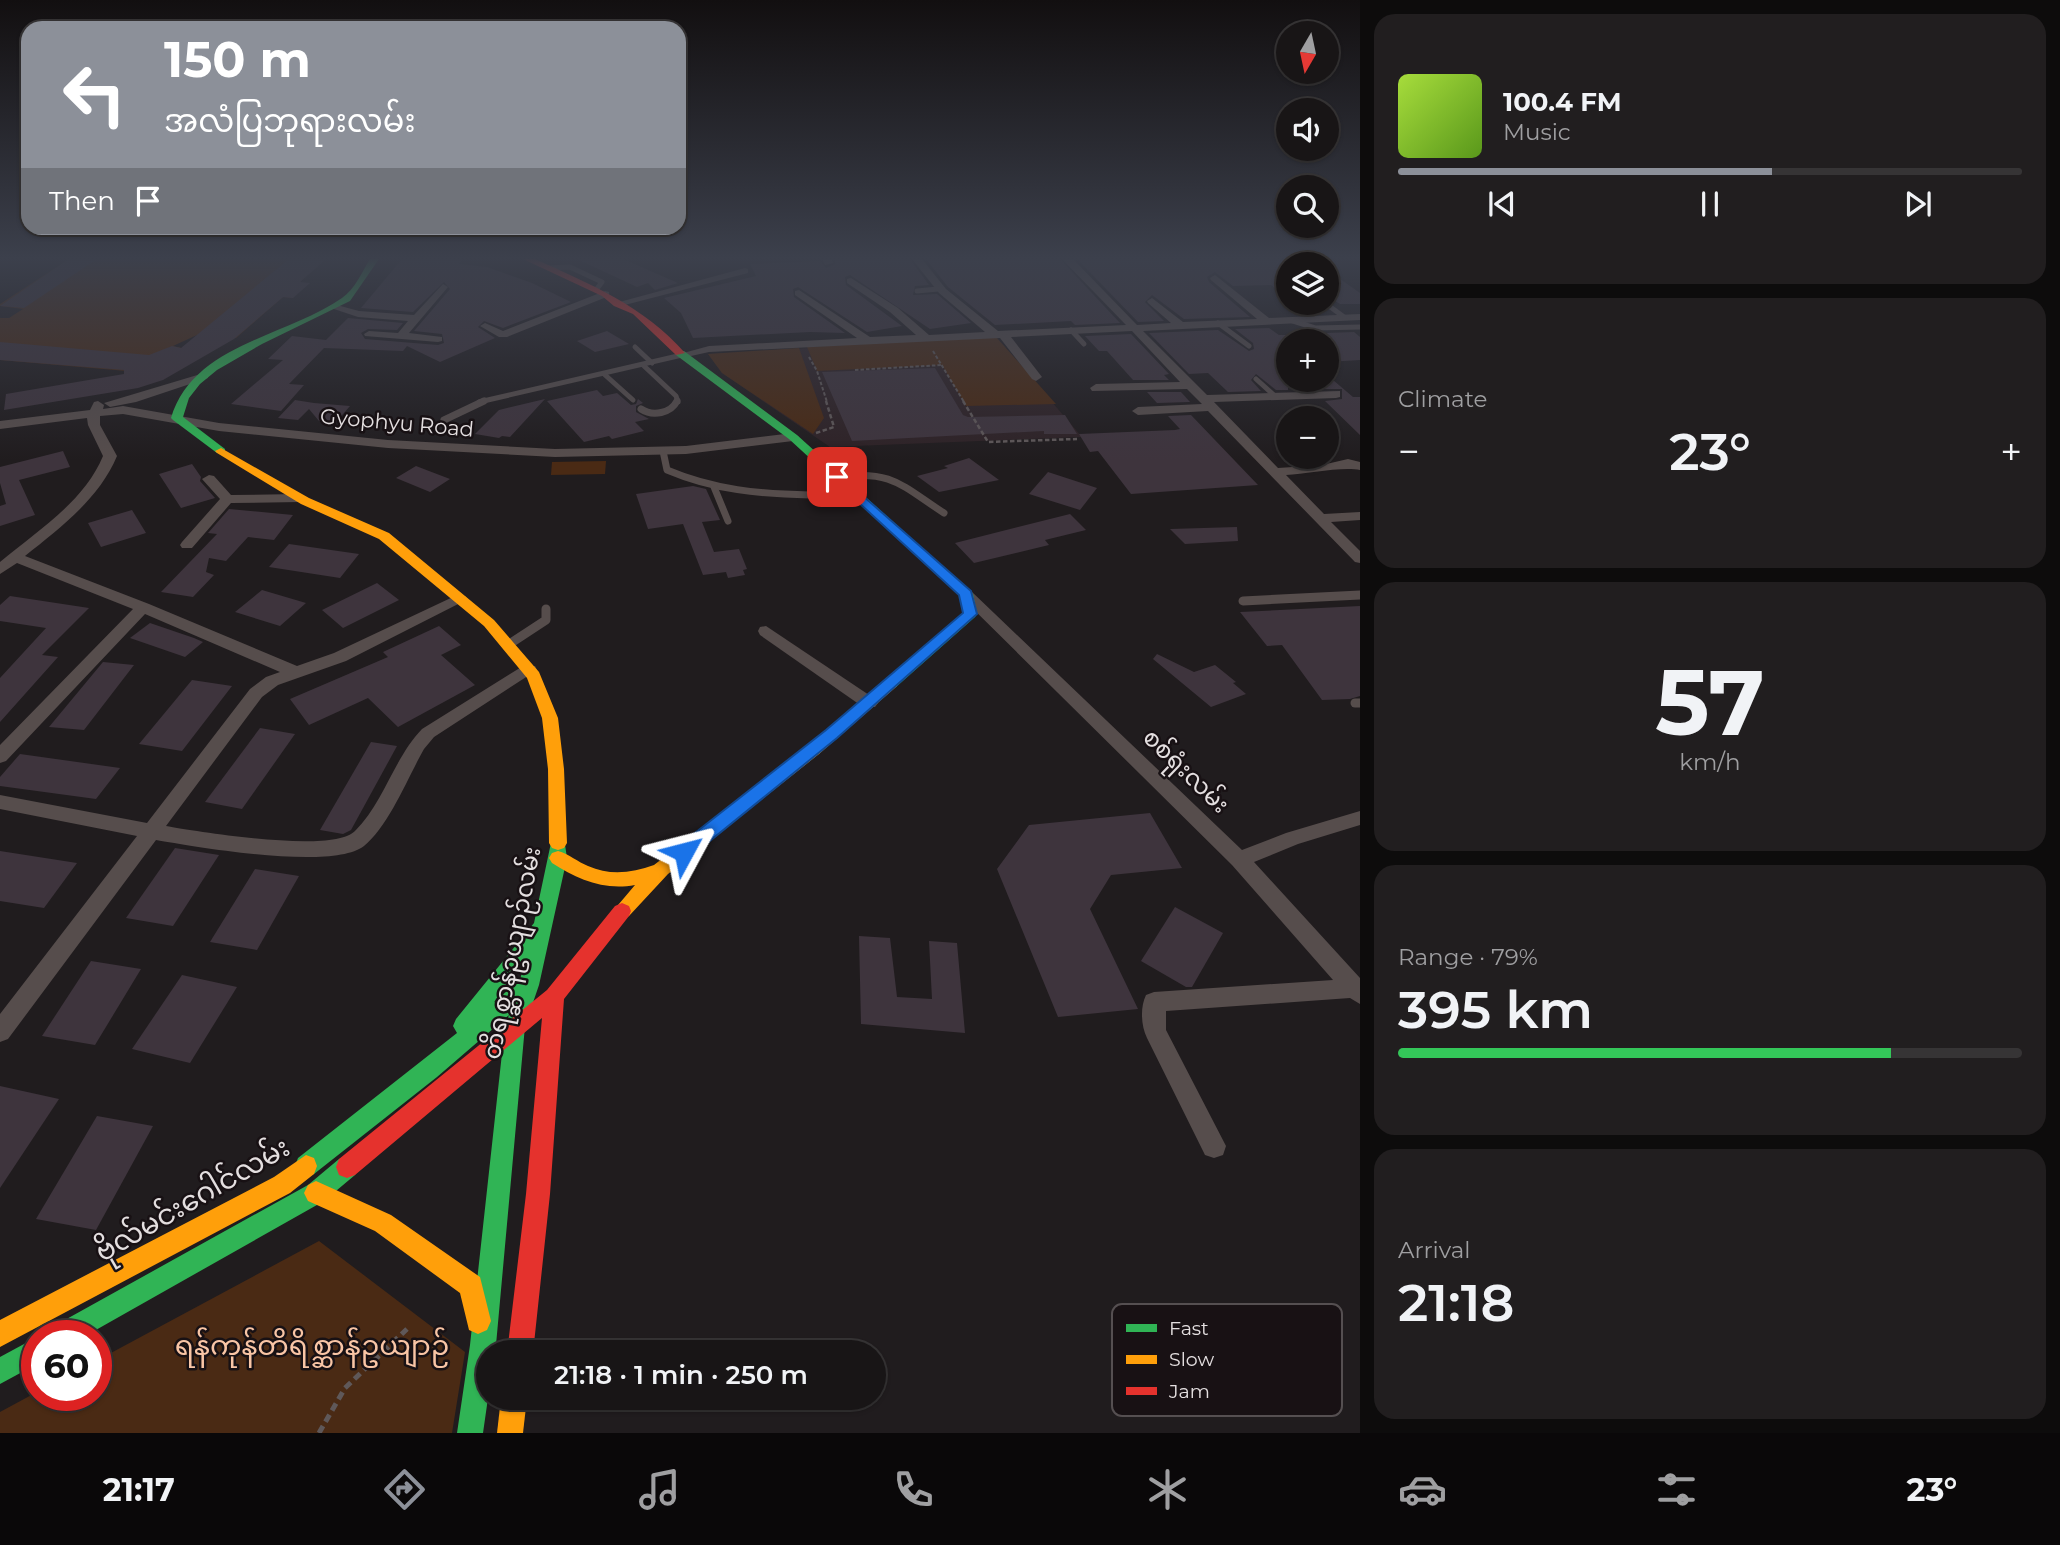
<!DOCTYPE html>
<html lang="en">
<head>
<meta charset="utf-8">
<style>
	:root { --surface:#181516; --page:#211e1f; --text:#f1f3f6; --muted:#9f9fa1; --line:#363435; --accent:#8c9099 }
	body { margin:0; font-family:Montserrat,"Noto Sans Myanmar",sans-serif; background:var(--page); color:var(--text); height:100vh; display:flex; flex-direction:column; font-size:26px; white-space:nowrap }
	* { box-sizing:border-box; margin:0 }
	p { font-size:23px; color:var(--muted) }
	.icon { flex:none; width:38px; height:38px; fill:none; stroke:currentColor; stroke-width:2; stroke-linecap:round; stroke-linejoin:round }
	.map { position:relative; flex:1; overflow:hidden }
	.side { display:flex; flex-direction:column; gap:14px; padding:14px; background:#0d0c0c; width:700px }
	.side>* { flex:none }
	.hud { position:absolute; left:21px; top:21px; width:665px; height:214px; border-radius:21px; box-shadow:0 2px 5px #0004,0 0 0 2px var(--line); background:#8c9099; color:#fff; overflow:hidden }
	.needle { width:46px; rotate:189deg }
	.buttons { position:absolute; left:1276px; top:21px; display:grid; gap:14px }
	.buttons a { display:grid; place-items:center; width:63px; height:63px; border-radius:50%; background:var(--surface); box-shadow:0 2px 5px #0004,0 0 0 2px var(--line); font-size:35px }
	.speed { position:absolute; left:21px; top:1320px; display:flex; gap:14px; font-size:35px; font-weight:700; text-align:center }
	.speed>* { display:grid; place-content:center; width:91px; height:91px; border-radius:50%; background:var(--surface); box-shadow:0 2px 5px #0004,0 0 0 2px var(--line); line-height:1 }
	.speed .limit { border:10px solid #d22; background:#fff; color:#111 }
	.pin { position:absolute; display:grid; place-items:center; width:60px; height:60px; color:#fff; margin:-30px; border-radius:14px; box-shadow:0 4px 10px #0006 }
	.me { position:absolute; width:77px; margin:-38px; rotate:52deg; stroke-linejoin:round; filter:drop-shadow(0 0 5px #0008) }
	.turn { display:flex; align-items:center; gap:24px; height:147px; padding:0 28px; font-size:32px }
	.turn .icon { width:91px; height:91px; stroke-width:2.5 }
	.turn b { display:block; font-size:49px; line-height:60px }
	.then { display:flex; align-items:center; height:66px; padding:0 28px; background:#0003; gap:14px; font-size:26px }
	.big { font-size:52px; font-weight:600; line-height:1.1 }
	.side .widget { flex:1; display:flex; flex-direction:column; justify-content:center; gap:10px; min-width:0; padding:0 24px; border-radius:21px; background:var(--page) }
	.side .dial { align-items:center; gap:0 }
	.dial b { font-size:91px; line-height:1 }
	.song { display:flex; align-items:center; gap:21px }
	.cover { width:84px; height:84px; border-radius:10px; background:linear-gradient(135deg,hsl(80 70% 55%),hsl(90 70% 35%)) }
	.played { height:7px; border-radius:4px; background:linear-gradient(90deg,var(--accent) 60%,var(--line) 60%) }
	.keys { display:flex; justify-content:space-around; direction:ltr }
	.heat { display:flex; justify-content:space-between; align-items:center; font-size:38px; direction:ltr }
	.charge { height:10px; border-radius:5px; background:linear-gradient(90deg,#34c759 79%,var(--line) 0) }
	.trip { position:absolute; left:476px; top:1340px; width:410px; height:70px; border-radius:35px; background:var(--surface); box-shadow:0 2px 5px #0004,0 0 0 2px var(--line); font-weight:600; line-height:70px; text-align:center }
	.tab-bar { display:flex; height:112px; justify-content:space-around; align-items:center; background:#0a0809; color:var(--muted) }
	.tab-bar .icon { width:49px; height:49px }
	.tab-bar .selected { color:var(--accent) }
	.tab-bar b { font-size:32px; color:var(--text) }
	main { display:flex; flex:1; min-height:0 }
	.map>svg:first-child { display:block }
</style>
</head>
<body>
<main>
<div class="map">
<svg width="1360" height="1433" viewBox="0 0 1360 1433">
	<rect width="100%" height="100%" fill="#201c1e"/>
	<path fill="#2e2226" d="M996 337 1082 437 830 447 722 373 708 354Z"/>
	<g fill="#4a2a14">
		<path d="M69 259H326L301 281 293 298 283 297 236 338 197 335 173 346 186 349 138 372 0 360V318H9L23 309 0 306V304Z"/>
		<path d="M996 337 1056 404 966 406 942 365 817 371 807 347Z"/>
		<path d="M799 348 824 418 813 434 722 373 708 354Z"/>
		<path d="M606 461 605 474 551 475 552 462Z"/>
		<path d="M319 1241 465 1352 452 1433H0V1412L37 1392V1395H96V1361Z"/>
	</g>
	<g fill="#3e343d">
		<path d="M69 259H97L24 308 0 306Z"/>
		<path d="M289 259H326L300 282 310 283 293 298 283 297 234 339 163 380 138 388 4 410 6 394 124 374V370L0 360V342L149 355 172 346 181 348Z"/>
		<path d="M402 259H463L459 264 487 267 532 283 571 302 503 328 484 321 478 327 495 338 440 362 407 346 403 351 324 348 289 384 304 385 281 411 231 404 283 360 268 359 292 336 326 340 348 318 403 323 397 330 368 329 361 333 365 339 438 345 444 343 442 334 414 331 450 289 444 282 413 312 361 308Z"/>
		<path d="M577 259H623L678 283 655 290 648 283 637 287Z"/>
		<path d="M835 259H910L929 285 915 286 913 295 937 294 971 323 930 329 850 275 845 277 846 285 902 326 867 332 798 287 793 289 794 297 845 333 810 332 693 338 681 313 664 298 756 276 750 264 820 261 826 268 835 264Z"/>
		<path d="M926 259H1060L1120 323 1075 325 1071 321 995 325 948 287Z"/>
		<path d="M1077 259H1288V298L1271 285 1233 286 1215 272 1207 277 1209 282 1250 317 1184 319 1152 295 1145 302 1164 321 1138 322Z"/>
		<path d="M1326 269 1360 293V304H1340L1326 295Z"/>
		<path d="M1269 328 1279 335H1288V390H1276L1256 374 1251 380 1261 391 1228 392 1208 373 1189 374 1149 333 1218 330 1249 351 1254 349 1253 343 1235 329Z"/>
		<path d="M607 331 629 344 595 352 577 341Z"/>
		<path d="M1354 332 1360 337V360L1326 362V333Z"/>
		<path d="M1131 334 1169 374 1164 375 1169 380H1133L1107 351H1099L1085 336Z"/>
		<path d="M935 368 963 415 968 417 1065 415 1077 434H1044V431L852 441 822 372Z"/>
		<path d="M1303 380H1333L1353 397H1360V435L1325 401 1342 399V389H1313Z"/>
		<path d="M597 390 603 396 617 393 631 405 636 404 638 399 643 403 636 406V412L649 419 635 422 644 431 612 439 609 436 584 442 547 401Z"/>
		<path d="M1147 392H1181L1190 402 1157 403Z"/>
		<path d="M545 399 510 437 502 436 499 438 475 434 499 410Z"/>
		<path d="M295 400 314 403 350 406 336 422 330 423 319 421 309 409 298 420 278 418Z"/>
		<path d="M1191 415 1258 485 1131 494 1098 451 1090 452 1079 434 1175 430 1180 429 1168 416Z"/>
		<path d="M63 451 70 467 19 480 35 515 0 526V506L6 504 0 483V467Z"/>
		<path d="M969 458 999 480 939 492 917 476 948 468 944 466Z"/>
		<path d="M192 464 201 477 200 481 215 498 181 508 159 474Z"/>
		<path d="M416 466 429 471 450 479 430 492 396 478Z"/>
		<path d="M1048 472 1097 488 1080 510 1029 494Z"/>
		<path d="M693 486 706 489 720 520 702 522 714 552 739 549 747 569 743 570 745 575 728 578 726 572 703 575 683 524 648 529 636 494Z"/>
		<path d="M229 509 293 515 274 540 248 537 226 561 209 558 206 572 214 575 193 597 161 592 217 534 208 533Z"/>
		<path d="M132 510 146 533 101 547 88 523Z"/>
		<path d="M1070 514 1086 530 1045 540 1049 545 974 563 955 543Z"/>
		<path d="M1237 527 1238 541 1185 544 1170 529Z"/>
		<path d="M289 544 359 554 340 578 269 567Z"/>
		<path d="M377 583 399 600 343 628 322 610Z"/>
		<path d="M262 590 306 603 280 626 235 612Z"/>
		<path d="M10 596 89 608 42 655 58 657 0 722V678L46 628 0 621V605Z"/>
		<path d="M1360 606V696L1350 699 1322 700 1282 645 1267 646 1240 612Z"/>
		<path d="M150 623 194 638 203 642 185 657 130 638Z"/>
		<path d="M439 626 461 645 441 655 475 685 398 727 368 698 309 725 290 699 388 657 383 652Z"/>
		<path d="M1157 654 1194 672 1215 665 1236 682 1233 683 1246 694 1211 707 1153 659Z"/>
		<path d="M103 662 134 665 84 730 49 727Z"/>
		<path d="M192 680 232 686 182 751 139 744Z"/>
		<path d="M260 728 295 734 242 809 205 802Z"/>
		<path d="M371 742 397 746 351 830 343 834 320 830Z"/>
		<path d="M20 754 120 768 96 799 0 786V777Z"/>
		<path d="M1150 813 1182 868 1111 875 1090 909 1138 1009 1058 1017 997 869 1029 825Z"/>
		<path d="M175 848 219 855 173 926 126 918Z"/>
		<path d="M0 851 77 863 44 908 0 901Z"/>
		<path d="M255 869 299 876 257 950 210 942Z"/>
		<path d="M1175 907 1223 933 1192 987H1186L1141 961Z"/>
		<path d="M859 936 890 938 897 997 932 999 929 941 957 943 965 1033 861 1024Z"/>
		<path d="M91 961 141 969 95 1045 42 1036Z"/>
		<path d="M182 975 237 987 190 1063 132 1049Z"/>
		<path d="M0 1086 59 1099 0 1188Z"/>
		<path d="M97 1116 153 1126 96 1230 36 1219Z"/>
	</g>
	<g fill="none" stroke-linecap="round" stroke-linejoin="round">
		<g stroke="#5f5859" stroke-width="2" stroke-dasharray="3.5 2" stroke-linecap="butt">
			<path d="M933 351 964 402"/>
			<path d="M809 357 817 371 827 402"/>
			<path d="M855 370 942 365"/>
		</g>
		<g stroke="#5f5859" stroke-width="2.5" stroke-dasharray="4.5 2.5" stroke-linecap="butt">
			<path d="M963 401 988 442 1077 439"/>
			<path d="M816 433 834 427 826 401"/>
		</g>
		<path stroke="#5f5859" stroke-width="5" stroke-dasharray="8 5" stroke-linecap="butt" d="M319 1433 345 1388 407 1329"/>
		<g stroke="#564d4c" stroke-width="5">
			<path d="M548 268 570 267 602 282 596 290"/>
			<path d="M917 291 938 289"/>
			<path d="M1325 303 1344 317"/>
			<path d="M1290 320 1315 328 1360 327"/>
			<path d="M1218 323 1249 346"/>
			<path d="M1071 330 1084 344"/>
			<path d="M635 347 652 363"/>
			<path d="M643 365 676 396 678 402"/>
			<path d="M604 374 633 400"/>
			<path d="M1256 379 1275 396"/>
			<path d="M479 402 682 355"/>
		</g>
		<g stroke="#564d4c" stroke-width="7">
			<path d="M641 409C653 417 671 413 677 401"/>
			<path d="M444 420 484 401"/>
			<path d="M663 451 667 470C714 490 760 494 810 495"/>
			<path d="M839 477C892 470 901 485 944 513"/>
			<path d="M714 487 728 521"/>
		</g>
		<g stroke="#564d4c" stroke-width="9">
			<path d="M1243 601 1360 595"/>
			<path d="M508 645 546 620V609"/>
			<path d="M1355 703H1360"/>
		</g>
		<g fill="#564d4c" fill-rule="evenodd">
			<path d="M822 259H832L833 263 825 265Z"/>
			<path d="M912 259H922L946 289 998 331 1126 325 1062 259H1073L1137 325 1171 323 1148 303 1147 301 1152 298 1183 322 1257 319 1211 280 1210 278 1215 275 1269 318 1360 314V320L1143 331 1207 395 1340 391V397L1336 398 1214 402 1278 468 1322 465 1348 459 1360 462V470C1343 466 1306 474 1286 475L1324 514 1360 512V520L1331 522 1360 551V563L1355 562 1208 411 1138 415 1132 411 1138 407 1202 404 1187 389 1092 391 1090 388 1096 384 1180 382 1132 331 1011 337 1042 377 1036 381 1032 379 1000 338 709 352 682 358 676 355 709 346 857 338 795 295V291L799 290 870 337 916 335 890 312 847 283V279L851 278 898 308 929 335 985 332 939 293Z"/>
			<path d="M745 268 748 269V273L617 307 612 304Z"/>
			<path d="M443 284 448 287 409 333 442 337V341L438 342 365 336 364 334 369 331 398 333 408 321 358 317 328 307 333 304 359 311 414 315Z"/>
			<path d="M605 291 609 292V296L507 337H499L480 326 485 323 503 331Z"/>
			<path d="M204 373 208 374V378L136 402 110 407 104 403Z"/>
			<path d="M98 401 104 405 103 409 123 406 219 423 388 440 555 449 686 446 793 433 799 437 793 441 686 454 555 457 388 448 219 431 123 414 100 416V425L117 456C99 499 60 528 25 556L149 604 297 666 334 653 455 596H465L468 599 346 661 278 685 262 697 166 826C200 832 333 854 355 831 384 802 394 758 422 729L523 666H535L537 670 434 737 424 749C408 777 389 826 364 846 332 871 198 847 156 840L8 1039 0 1042V1014L137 836 0 809V795L147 823 250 689 266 677 280 672 145 614 6 761 0 763V745L133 609 17 563 0 574V562C37 531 84 502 103 456L88 425 87 418 0 429V421L90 410 94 402Z"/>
			<path d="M209 475 214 476 231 495 300 494 307 498 300 502 231 503 192 548H182L180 545 182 542 220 499 202 479Z"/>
			<path d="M966 589 971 591 1242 850 1286 833 1360 811V825L1298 844 1254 862 1360 978V1004L1350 998 1166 1011V1030L1226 1146 1223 1155 1214 1158 1205 1155 1147 1038C1141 1026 1140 1007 1146 995L1154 992 1333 980 1232 865 961 597 958 594Z"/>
			<path d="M766 626 875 699 878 703 875 707H863L760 635 758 631 760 627Z"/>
		</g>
		<g fill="#30b455" fill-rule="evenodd">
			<path d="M370 259H379L350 301 262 344 217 370 200 384 189 398 183 417 225 449V453H217L173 420 171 418C193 344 286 337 342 298 355 289 362 272 370 259Z"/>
			<path d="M676 351H684L797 435 973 594 977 614 975 617 896 687 891 688 883 683 963 613 959 595 789 439 676 355Z"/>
			<path d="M558 836 564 838 567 858 539 985 525 1026 496 1345 495 1353H488V1398L483 1433H457L470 1345 505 1026 509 1015 437 1077 314 1174 306 1177 298 1174 295 1166 298 1158 457 1033 453 1026 456 1019 534 923 552 838ZM524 964 520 980 494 1002Z"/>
			<path d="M347 1156 355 1159 358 1167 355 1175 324 1201 87 1335H50L54 1326 308 1185 339 1159Z"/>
			<path d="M37 1337V1364L0 1384V1357Z"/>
		</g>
		<g fill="#ff9f0a" fill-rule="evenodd">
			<path d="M221 448 309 498 389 533 494 620 539 672 558 718 564 769 567 843 564 848 558 850 552 848 549 843 548 769 542 718 527 678 484 626 379 539 301 504 217 453 215 451Z"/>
			<path d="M891 678 899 683 896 687 819 754 668 874 629 916 622 919 615 916 613 911 635 885C604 891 577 879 552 863L549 858 552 853 558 851C569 854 578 862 588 866 610 876 632 873 654 865L807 746 886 679Z"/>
			<path d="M306 1155 314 1158 317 1166 314 1174 290 1193 0 1347V1320L274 1177Z"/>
			<path d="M316 1181 391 1215 480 1277 491 1321 487 1330 478 1334 469 1330 460 1293 375 1231 308 1201 304 1193 308 1185Z"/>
			<path d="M501 1398H527L523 1433H497Z"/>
		</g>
		<g fill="#e5322d" fill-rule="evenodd">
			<path d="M523 259H535C590 284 644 306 685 353L676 355 633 314 614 306 602 296Z"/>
			<path d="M622 903 629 906 631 911 629 916 564 999 550 1194 533 1353H507L526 1194 542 1018 355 1175 347 1178 339 1175 336 1167 339 1159 547 990 615 906Z"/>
		</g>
	</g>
	<linearGradient id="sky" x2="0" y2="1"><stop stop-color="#120f10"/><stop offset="0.56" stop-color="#3c404c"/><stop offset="1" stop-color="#3c404c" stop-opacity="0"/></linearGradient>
	<rect width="1360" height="460" fill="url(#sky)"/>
	<path fill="#1a73e8" stroke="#114b97" stroke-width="2" d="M837 473 971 591 977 614 837 738 690 857H677L675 852 677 847 826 730 963 613 959 595 833 479 831 477Z"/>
	<g text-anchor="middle" stroke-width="5" stroke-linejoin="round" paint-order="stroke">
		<g font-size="21" fill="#e4dfe0" stroke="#181114">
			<text transform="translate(397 423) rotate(5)" y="7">Gyophyu Road</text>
		</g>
		<g font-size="24" fill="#e4dfe0" stroke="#181114">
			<text transform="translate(1186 771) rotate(44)" y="8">စစ်ရုံးလမ်း</text>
			<text transform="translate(512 953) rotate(-79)" y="8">တိရစ္ဆာန်ဥယျာဉ်လမ်း</text>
		</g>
		<g font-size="28" fill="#e4dfe0" stroke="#181114">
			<text transform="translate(192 1199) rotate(-30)" y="10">ဗိုလ်မင်းဂေါင်လမ်း</text>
		</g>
		<g font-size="28" fill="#f9c5a5" stroke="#181114">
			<text x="312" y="1355">ရန်ကုန်တိရိစ္ဆာန်ဥယျာဉ်</text>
		</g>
	</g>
	<rect x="1112" y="1304" width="230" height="112" rx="10" fill="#181114" stroke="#554f51" stroke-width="2"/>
	<rect x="1126" y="1324" width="31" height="8" fill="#30b455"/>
	<rect x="1126" y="1355" width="31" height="9" fill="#ff9f0a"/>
	<rect x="1126" y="1387" width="31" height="8" fill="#e5322d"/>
	<g font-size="19" fill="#e4dfe0">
		<text x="1169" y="1335">Fast</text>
		<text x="1169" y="1366">Slow</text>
		<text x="1169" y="1398">Jam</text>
	</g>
</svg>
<div class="buttons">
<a><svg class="needle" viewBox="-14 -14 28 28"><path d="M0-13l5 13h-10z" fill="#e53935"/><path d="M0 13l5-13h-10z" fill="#9f9fa1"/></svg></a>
<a><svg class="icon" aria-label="sound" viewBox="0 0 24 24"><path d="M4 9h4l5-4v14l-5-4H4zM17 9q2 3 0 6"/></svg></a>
<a><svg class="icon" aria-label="search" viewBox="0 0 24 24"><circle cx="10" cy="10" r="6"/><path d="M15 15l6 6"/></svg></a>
<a><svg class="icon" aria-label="layers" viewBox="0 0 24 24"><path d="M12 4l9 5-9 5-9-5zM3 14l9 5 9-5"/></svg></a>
<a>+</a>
<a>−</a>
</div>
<div class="speed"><div class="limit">60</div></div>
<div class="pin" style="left:837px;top:477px;background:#d93025"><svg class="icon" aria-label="arrive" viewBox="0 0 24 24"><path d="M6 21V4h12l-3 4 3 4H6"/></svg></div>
<svg class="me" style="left:684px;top:852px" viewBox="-20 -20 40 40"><path d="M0-17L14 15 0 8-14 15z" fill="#1a73e8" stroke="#fff" stroke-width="4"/></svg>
<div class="trip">21:18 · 1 min · 250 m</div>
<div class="hud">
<div class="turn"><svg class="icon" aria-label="left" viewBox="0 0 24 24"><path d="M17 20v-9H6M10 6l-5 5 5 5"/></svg><div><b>150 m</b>အလံပြဘုရားလမ်း</div></div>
<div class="then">Then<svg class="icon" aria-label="arrive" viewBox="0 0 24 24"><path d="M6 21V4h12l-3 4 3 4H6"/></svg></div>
</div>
</div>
<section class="side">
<div class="widget">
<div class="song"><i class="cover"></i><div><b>100.4 FM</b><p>Music</p></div></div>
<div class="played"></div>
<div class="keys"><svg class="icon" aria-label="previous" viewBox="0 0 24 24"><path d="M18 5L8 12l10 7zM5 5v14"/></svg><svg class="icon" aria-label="pause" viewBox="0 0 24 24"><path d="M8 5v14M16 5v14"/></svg><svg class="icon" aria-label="next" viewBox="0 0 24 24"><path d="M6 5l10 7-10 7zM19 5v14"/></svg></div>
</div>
<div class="widget"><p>Climate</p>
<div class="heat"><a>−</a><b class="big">23°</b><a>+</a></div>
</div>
<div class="widget dial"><b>57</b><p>km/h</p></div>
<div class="widget"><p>Range · 79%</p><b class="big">395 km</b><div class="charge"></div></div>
<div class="widget"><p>Arrival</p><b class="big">21:18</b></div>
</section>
</main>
<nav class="tab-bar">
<b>21:17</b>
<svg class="icon selected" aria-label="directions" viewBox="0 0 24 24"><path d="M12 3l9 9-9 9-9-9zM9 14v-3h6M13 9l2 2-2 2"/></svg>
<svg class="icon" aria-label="music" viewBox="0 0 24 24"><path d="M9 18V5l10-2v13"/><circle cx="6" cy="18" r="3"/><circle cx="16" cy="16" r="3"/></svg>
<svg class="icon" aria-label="phone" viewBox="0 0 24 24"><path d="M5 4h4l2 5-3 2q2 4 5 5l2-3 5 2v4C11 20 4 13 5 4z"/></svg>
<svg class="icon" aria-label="climate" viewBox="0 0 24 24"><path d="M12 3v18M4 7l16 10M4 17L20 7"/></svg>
<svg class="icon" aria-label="car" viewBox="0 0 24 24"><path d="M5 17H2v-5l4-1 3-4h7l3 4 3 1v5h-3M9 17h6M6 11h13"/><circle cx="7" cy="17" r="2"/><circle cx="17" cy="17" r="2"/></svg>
<svg class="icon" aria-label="filters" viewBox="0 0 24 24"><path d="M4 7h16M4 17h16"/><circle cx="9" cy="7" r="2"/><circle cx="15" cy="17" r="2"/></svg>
<b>23°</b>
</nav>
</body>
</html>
